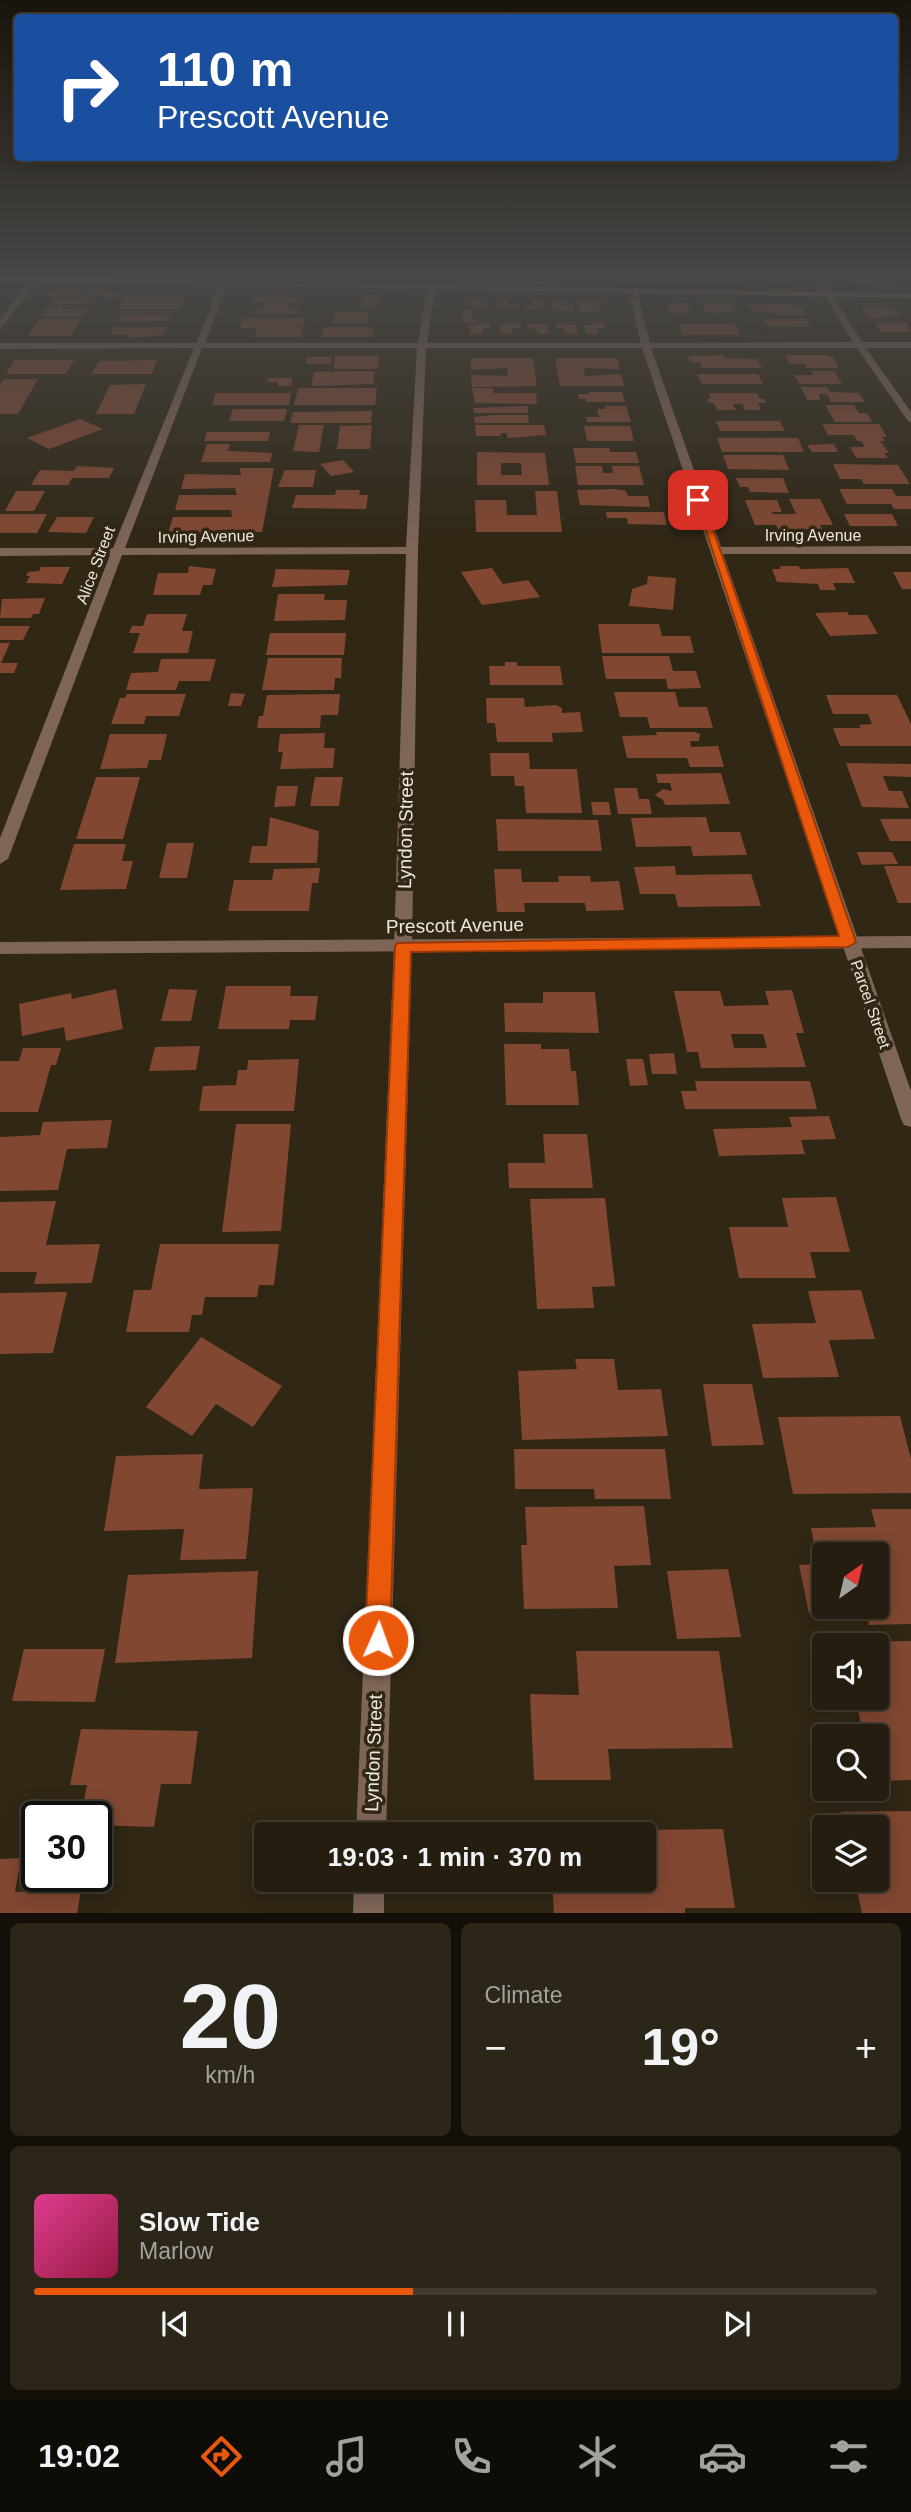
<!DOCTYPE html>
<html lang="en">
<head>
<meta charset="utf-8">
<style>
	:root { --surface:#241d10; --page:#2c2619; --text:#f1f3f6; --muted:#a3a29f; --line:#413b30; --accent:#ea580c }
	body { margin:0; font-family:Arial,sans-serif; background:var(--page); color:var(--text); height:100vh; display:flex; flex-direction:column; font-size:26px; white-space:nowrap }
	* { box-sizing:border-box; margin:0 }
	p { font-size:23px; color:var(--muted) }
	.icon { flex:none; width:38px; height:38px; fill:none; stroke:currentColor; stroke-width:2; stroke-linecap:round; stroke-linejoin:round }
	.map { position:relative; height:1913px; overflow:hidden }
	.panel { display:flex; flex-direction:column; gap:10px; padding:10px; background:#141009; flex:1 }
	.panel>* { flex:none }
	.top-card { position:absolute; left:14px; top:14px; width:884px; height:147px; border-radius:7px; box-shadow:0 4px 18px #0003,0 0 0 2px var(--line); background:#1a4fa0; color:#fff; overflow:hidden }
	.needle { width:46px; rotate:34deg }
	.controls { position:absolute; left:812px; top:1542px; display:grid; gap:14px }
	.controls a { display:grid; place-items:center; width:77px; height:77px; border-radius:7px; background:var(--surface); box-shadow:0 4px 18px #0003,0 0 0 2px var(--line); font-size:35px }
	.speed { position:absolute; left:21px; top:1801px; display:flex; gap:14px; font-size:35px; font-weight:700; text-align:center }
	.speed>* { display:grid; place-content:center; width:91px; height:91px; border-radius:50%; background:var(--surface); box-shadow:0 4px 18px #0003,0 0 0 2px var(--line); line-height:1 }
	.speed .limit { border:4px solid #111; border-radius:10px; background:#fff; color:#111 }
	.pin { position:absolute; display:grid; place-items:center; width:60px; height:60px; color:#fff; margin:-30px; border-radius:14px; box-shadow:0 4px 10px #0006 }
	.me { position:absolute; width:77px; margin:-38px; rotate:2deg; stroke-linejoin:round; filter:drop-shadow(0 0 5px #0008) }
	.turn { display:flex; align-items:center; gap:24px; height:147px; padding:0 28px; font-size:32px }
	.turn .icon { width:91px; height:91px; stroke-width:2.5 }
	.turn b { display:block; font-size:49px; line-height:60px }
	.big { font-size:52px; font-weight:700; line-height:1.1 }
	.panel .tile { flex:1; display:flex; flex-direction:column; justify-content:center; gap:10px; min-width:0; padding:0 24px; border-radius:10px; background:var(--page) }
	.panel .dial { align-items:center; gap:0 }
	.dial b { font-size:91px; line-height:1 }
	.song { display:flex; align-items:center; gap:21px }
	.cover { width:84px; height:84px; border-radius:10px; background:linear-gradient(135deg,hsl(330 70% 55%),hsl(340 70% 35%)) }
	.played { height:7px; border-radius:4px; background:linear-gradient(90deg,var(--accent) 45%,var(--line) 45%) }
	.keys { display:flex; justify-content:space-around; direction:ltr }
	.heat { display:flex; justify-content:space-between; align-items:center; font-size:38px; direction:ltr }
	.panel .tiles { flex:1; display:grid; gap:10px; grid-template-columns:1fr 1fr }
	.tile:last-child { grid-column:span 2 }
	.trip { position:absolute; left:254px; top:1822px; width:402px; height:70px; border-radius:7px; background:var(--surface); box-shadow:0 4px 18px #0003,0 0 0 2px var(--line); font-weight:700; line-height:70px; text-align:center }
	.tabs { display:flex; height:112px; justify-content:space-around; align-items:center; background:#0e0c06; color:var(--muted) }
	.tabs .icon { width:49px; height:49px }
	.tabs .current { color:var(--accent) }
	.tabs b { font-size:32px; color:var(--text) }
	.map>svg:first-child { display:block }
</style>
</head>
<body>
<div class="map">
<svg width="911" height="1914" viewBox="0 0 911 1914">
	<rect width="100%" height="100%" fill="#302715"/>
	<g fill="#814731" fill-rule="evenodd">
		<path d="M605 277H748L750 283 605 281Z"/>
		<path d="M762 277H790L796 283H765Z"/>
		<path d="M847 277H891L897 286 854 285Z"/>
		<path d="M53 288 80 289 74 296H47Z"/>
		<path d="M91 289H112L110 292H118L114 297 86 295Z"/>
		<path d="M265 293H289L288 297H298L297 303 252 302 254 297H263Z"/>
		<path d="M362 295H378L377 307H361Z"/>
		<path d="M125 296H185L179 309H118Z"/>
		<path d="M53 298H91L87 304H49Z"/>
		<path d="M470 299H479L483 304H489L490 309 470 307Z"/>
		<path d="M498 299H507L511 305H518V309L498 308Z"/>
		<path d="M533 300H543L545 308 526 310 525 306H531Z"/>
		<path d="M552 300H561L566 306H572L573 311 553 309Z"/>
		<path d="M588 300 602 302 604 307H599L601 311 580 312 577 301Z"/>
		<path d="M687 303 691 313H670L667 304Z"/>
		<path d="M701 303H730L735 313 708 312 704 310Z"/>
		<path d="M266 304H290L289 309H300L298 314 253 313 254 309H264Z"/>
		<path d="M748 304H793L796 308H802L807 315H775L772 311H753Z"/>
		<path d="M49 306H63L61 309 88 308 83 316H41Z"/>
		<path d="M886 307 896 309 900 316 867 318 862 308Z"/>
		<path d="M463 309 473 310 472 319H477V323H462Z"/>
		<path d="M335 312H369L367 323H333Z"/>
		<path d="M121 314 160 315 171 314 168 321 137 322 117 321Z"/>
		<path d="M243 318H305L304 327H294L303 328 301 337H254L257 328H240Z"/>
		<path d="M39 319H81L71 336H28Z"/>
		<path d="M763 319H806L811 327 767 326Z"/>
		<path d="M593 322 604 323 605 328H598L597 334H586L584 325H593Z"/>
		<path d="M479 323H490V328H484L481 334H470V325H479Z"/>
		<path d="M509 323H520V328H514L511 334H501L500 325Z"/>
		<path d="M527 323 547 325 549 334H539L535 328H528Z"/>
		<path d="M555 323 576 325 578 334H568L563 328H556Z"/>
		<path d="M875 323H907L911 332H880Z"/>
		<path d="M678 324H735L740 335H683Z"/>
		<path d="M114 327 135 328 168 327 162 335 128 338 130 335H110Z"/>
		<path d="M323 327H373V337H322Z"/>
		<path d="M723 355 724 358 757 359 762 368H702L700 362H690L688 356Z"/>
		<path d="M785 355H825L833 357 839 368H807L805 364H790Z"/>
		<path d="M335 356H379L378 369H333Z"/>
		<path d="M307 357H332L331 364H306Z"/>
		<path d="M471 358H533L537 386 472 387 471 375 508 376 507 368 471 370Z"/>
		<path d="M555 358H617L620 369 584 368 585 376 621 374 624 386H560Z"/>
		<path d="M15 360H74L66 374H6Z"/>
		<path d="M157 360 152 374H91L99 361Z"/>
		<path d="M358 371H375L373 384 311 386 314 372Z"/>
		<path d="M811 371H834L842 384H800L794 375H814Z"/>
		<path d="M697 374H758L763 384H702Z"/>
		<path d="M268 378H292L291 386H278V382H267Z"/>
		<path d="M4 379H38L18 414H0V385Z"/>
		<path d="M146 384 134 414H96L110 385Z"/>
		<path d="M801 387H827L830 392 859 393 865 402H831L827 394H819L820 400H807Z"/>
		<path d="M298 388H377L375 405H294Z"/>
		<path d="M472 388H493V393H536L537 404 475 403Z"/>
		<path d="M588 392H622L625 402H586V399H579L578 394H589Z"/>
		<path d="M216 393H291L289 405H212Z"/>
		<path d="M709 393H757L760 399H764L766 403H758L761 410H745L742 404H733L736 410H717L714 403H709L707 399 711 398Z"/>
		<path d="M825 405H854L859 413H867L872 422H835Z"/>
		<path d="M527 406 528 413H474L473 408Z"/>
		<path d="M605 406H626L631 422H587L586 417H599L597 409H605Z"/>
		<path d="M233 409H287L284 421H229Z"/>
		<path d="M372 411 371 423H290L293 412Z"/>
		<path d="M494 415H528L529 423H475L474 417Z"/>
		<path d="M80 419 103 429 49 449 27 438Z"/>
		<path d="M716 421H780L785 431H720Z"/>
		<path d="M822 424H879L887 437H882L885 441H880L889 453H884L888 458H856L850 447H865L861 441H857L854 435H828Z"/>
		<path d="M299 425H324L319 452 293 451Z"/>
		<path d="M372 425 370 449H337L340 426Z"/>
		<path d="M475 425H544L546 435 507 438V433H501V436H476Z"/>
		<path d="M584 426H630L634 441H587Z"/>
		<path d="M207 432H270L268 441H204Z"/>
		<path d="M717 438H798L804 452H722Z"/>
		<path d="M207 444H230L228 451 272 453 270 462H201Z"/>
		<path d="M834 444 838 452H812L807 445Z"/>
		<path d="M573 448H609L610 452H636L639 463H576Z"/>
		<path d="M477 452 545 453 549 485H477ZM501 463H521L522 475H501Z"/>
		<path d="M723 455H783L789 470 728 469Z"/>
		<path d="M343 460 354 472 331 476 320 464Z"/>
		<path d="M833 464 898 465 910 484H864L861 479H840Z"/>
		<path d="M77 466 114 468 109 478H72L68 485H31L40 470 74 471Z"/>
		<path d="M575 466H602L603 473H613L612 466H639L644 485H578Z"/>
		<path d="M240 468H274L262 532 168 533 173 517H232L231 510H175L179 495H237L235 488 181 489 185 474 241 475Z"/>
		<path d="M285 470H316L313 487H278Z"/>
		<path d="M736 478H783L789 493 750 492 748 487H740Z"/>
		<path d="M614 489 626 491 628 496H648L650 507 580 505 577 490Z"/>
		<path d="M839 489H892L896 496H911V509H894L891 504H847Z"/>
		<path d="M336 490H360L359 495H368L366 509 292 508 296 495H335Z"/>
		<path d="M16 491H45L34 511H5Z"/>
		<path d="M535 491H557L562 532H476L475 500H506L507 515H537Z"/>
		<path d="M789 499H820L833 525H820L822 529H778L776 525H755L745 500H777L782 512H772L773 514H796Z"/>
		<path d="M606 512H664L667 525 628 524 627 518H607Z"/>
		<path d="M0 514H47L37 533H0Z"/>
		<path d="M844 514H892L898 526H850Z"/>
		<path d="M57 517H94L86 533 48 532Z"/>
		<path d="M189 566 216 569 212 585H203L200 595H153L158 573H188Z"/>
		<path d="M780 566H799L800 569 848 568 855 583H833L836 590H820L818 584 777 582 772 569H781Z"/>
		<path d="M41 567H70L62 584 26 583 30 576H26L28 572 39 571Z"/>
		<path d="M492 568 503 584 528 580 540 597 482 605 461 572Z"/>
		<path d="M276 569 350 570 347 585 272 587Z"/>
		<path d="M893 572H911V589H902Z"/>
		<path d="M648 576 676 578 673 610 629 606 632 589 647 584Z"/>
		<path d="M278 594H325L324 600H347L345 620 274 621Z"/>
		<path d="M45 598 39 614H33L31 618H0L2 599Z"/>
		<path d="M847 612 849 615H867L878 634 830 636 815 613Z"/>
		<path d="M147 614H187L182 631H193L188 653H133L140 633H129L132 626H143Z"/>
		<path d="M598 624H659L662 636H690L694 653H602Z"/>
		<path d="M0 626H30L23 640H0Z"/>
		<path d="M270 633H346L344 655H266Z"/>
		<path d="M0 643H10L1 663H18L14 673H0Z"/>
		<path d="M602 656H669L673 671H696L701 688 668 689 666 679H606Z"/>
		<path d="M268 658H342L341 678H335L334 690H262Z"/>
		<path d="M161 659H216L210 681H179L176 690H126L131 673 158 672Z"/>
		<path d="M505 662H517V666H560L563 685H490L489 666H505Z"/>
		<path d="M614 692H675L679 707H707L713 728H650L647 717H620Z"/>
		<path d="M231 693 245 694 241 706H228Z"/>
		<path d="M127 694H186L179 716H146L144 724H111L120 698H125Z"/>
		<path d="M340 694 338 715H321L320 728H257L259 716H263L267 695Z"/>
		<path d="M826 695H897L911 724V746H840L833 728H861L859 725 872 724 868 714H833Z"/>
		<path d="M486 698H524L525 707 556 705 562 708V713L580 712 583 732 552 733 553 742H497L495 723H487Z"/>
		<path d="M656 732H695L700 734 699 741H690L691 747 718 746 724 767H690L687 758H627L622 736 657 735Z"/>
		<path d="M325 733 324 748H335L333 768 280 769 283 752H278L280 734Z"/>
		<path d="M110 734H167L161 760H149L147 768 100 769Z"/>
		<path d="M490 753H529L530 769H577L582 813H526L524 786H515L514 776H491Z"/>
		<path d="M846 763 911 764V777L883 776 889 791H902L909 808 862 807Z"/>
		<path d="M721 773 730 804 665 805 663 800 655 795 663 789 672 791 670 783H658L656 774Z"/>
		<path d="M96 777H140L123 839H76Z"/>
		<path d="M315 777H343L339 806H310Z"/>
		<path d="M277 786H298L295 806 274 807Z"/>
		<path d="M614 788H637L639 799H649L652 814H618Z"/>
		<path d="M591 802H609L611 815H593Z"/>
		<path d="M270 817 319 831 317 863H249L252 846H267Z"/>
		<path d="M706 817 710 832H740L747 855 693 856 691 846 636 847 631 818Z"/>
		<path d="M496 819 598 820 602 851H498Z"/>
		<path d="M880 819H911V841H890Z"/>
		<path d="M167 843H194L187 878H159Z"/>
		<path d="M74 844H126L122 861H133L126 889 60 890Z"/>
		<path d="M857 852H892L898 864 862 865Z"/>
		<path d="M675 866 676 875 751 874 761 906 678 907 675 894H640L634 867Z"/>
		<path d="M884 866H911V903H898Z"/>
		<path d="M320 868 318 883H312L309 911H228L234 880H272L274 869Z"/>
		<path d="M494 869H521L522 882H559L558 876H590L591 882 619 881 624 910 586 911 585 903H524L525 912H497Z"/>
		<path d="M226 986H291L290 996H318L315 1020H290L289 1029H218Z"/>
		<path d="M116 989 123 1029 66 1041 64 1027 22 1036 19 1004 71 993 72 999Z"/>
		<path d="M169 989 197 990 191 1021H161Z"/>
		<path d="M792 990 804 1033H796L806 1067 701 1068 698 1052H687L674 991H720L724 1006 769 1005 765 991ZM731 1034H763L767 1048H734Z"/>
		<path d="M543 992H595L599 1033 505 1032 504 1003H543Z"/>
		<path d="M504 1044H541V1049H569L571 1071H576L579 1105H506Z"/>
		<path d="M200 1046 196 1070 149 1071 155 1047Z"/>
		<path d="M23 1048H61L56 1065H51L38 1112H0V1061H19Z"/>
		<path d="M674 1053 677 1074H652L649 1054Z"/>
		<path d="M299 1059 294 1111H199L203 1086 236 1085 238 1070H247L248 1060Z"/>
		<path d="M626 1059H643L648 1085 630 1086Z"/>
		<path d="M695 1081H810L817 1109H685L681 1091H697Z"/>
		<path d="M829 1116 836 1139 801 1140 805 1154 719 1156 713 1129 792 1127 789 1117Z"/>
		<path d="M112 1120 107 1148 67 1149 58 1190 0 1191V1137L40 1135 43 1122Z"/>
		<path d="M236 1124H291L281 1231 222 1232Z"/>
		<path d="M543 1134H587L593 1188H509L508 1163H545Z"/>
		<path d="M836 1197 850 1252H810L816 1278H739L729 1227H788L782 1198Z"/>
		<path d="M605 1198 615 1286 592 1287 594 1308 537 1309 530 1199Z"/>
		<path d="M56 1201 46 1245 100 1244 92 1283 34 1284 37 1272H0V1202Z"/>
		<path d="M160 1244H279L274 1285H259L257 1297H205L202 1315H192L189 1332H126L134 1290H151Z"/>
		<path d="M861 1290 875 1339 829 1340 839 1377 763 1378 752 1324 816 1323 808 1291Z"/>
		<path d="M67 1292 53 1353 0 1354V1293Z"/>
		<path d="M201 1337 282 1386 253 1427 216 1404 192 1436 146 1407Z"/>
		<path d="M575 1359H614L618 1390 661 1389 668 1436 522 1440 518 1371 577 1369Z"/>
		<path d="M703 1384H752L764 1445 712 1446Z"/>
		<path d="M900 1416 911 1459V1493L793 1494 778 1417Z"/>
		<path d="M514 1449H665L671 1499H595L594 1489H515Z"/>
		<path d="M203 1454 199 1489 253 1488 246 1559 180 1560 184 1529 104 1531 116 1456Z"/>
		<path d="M644 1506 651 1565 614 1566 618 1608 524 1609 521 1545H527L525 1507Z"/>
		<path d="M871 1509H911V1624L869 1625 867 1612 809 1613 799 1565 818 1564 811 1528 876 1527ZM824 1554H877V1606H824Z"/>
		<path d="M728 1569 741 1637 677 1639 667 1571Z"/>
		<path d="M258 1571 252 1658 115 1663 128 1575Z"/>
		<path d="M911 1641V1780L877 1781V1736H864L855 1698H877V1645H843L842 1642Z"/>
		<path d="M24 1649H105L95 1702 12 1701Z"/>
		<path d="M576 1651H719L733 1748 608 1749 611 1780H534L530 1694 579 1695Z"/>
		<path d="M81 1729 198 1731 191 1784H161L154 1827 96 1825V1816H81L87 1785H70Z"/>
		<path d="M911 1811V1914H862L855 1880H877V1827H844L841 1812Z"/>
		<path d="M723 1829 735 1908H685V1914H554L552 1880H644V1834H550V1831Z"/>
		<path d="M21 1858 15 1892 81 1890 77 1914H0V1859Z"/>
	</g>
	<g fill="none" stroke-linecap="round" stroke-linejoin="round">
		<g fill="#7f6458" fill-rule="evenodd">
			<path d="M32 277 39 279 0 329V320Z"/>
			<path d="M813 277H821L862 342H911V348H866L911 412V422L908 421 857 348H651L721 547 911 546V554H723L911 1091V1127L904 1125 901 1119 642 348H426L418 550 412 947 386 1834H356L394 947 406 554 122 555 8 859 0 864V838L110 555 0 556V548H113L194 348 0 349V343H196L220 283 224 281 228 283 205 343H418L427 288 431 286 435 288 427 343H641L629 292 633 290 637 292 650 343 853 342ZM202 348H417L406 547 125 548Z"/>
			<path d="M354 1880H384V1914H353Z"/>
		</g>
		<path fill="#7f6458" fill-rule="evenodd" d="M911 936V948L0 954V942Z"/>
		<path fill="#b08572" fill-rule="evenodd" d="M0 277 911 294V298L0 281Z"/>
	</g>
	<linearGradient id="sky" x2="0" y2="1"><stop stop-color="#1a150c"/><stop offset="0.51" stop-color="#484746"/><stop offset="1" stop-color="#484746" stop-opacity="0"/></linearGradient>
	<rect width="911" height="545" fill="url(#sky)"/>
	<path fill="#ea580c" stroke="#983908" stroke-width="2" d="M695 497 703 500 856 942 848 947 411 952 390 1640 386 1649 378 1652 369 1649 365 1640 395 947 397 943 839 936Z"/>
	<g text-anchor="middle" stroke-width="7" stroke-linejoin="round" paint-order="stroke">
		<g font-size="16" fill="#eee8dc" stroke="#302715">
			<text x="813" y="541">Irving Avenue</text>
			<text transform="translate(206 536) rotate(-1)" y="6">Irving Avenue</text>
			<text transform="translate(95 565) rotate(-69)" y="6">Alice Street</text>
			<text transform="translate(871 1004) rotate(71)" y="6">Parcel Street</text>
		</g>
		<g font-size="19" fill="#eee8dc" stroke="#302715">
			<text transform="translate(405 830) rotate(-89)" y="7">Lyndon Street</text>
			<text transform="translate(455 925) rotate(-1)" y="7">Prescott Avenue</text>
			<text transform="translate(373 1753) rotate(-88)" y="7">Lyndon Street</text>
		</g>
	</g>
</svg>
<div class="controls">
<a><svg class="needle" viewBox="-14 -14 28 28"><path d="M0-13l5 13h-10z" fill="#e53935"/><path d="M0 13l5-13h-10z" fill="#a3a29f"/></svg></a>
<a><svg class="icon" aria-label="sound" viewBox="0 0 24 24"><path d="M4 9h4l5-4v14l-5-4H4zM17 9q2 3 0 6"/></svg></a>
<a><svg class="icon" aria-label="search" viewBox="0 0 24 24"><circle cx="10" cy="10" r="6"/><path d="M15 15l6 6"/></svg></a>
<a><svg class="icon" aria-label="layers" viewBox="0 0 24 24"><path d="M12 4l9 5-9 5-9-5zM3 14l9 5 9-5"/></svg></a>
</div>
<div class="speed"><div class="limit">30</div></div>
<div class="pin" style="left:698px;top:500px;background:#d93025"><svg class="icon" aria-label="arrive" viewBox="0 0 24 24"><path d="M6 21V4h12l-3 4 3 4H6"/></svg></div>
<svg class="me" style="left:378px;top:1640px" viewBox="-20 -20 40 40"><circle r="17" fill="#ea580c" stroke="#fff" stroke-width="3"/><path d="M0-11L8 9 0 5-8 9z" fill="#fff"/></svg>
<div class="trip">19:03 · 1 min · 370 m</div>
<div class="top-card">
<div class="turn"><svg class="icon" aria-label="right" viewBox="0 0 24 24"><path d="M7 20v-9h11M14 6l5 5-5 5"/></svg><div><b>110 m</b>Prescott Avenue</div></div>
</div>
</div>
<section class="panel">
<div class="tiles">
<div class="tile dial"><b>20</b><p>km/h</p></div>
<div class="tile"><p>Climate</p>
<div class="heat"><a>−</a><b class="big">19°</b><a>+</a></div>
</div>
<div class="tile">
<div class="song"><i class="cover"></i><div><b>Slow Tide</b><p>Marlow</p></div></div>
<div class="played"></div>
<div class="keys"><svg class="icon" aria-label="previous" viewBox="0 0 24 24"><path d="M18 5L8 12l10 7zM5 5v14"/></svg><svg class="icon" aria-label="pause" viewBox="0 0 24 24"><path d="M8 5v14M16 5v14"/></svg><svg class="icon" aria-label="next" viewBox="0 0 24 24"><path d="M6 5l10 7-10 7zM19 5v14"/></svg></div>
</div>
</div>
</section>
<nav class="tabs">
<b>19:02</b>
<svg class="icon current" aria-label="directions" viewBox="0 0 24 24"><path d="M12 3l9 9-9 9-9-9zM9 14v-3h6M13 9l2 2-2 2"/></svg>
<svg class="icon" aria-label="music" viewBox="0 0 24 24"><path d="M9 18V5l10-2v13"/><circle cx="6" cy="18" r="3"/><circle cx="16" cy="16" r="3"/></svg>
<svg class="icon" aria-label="phone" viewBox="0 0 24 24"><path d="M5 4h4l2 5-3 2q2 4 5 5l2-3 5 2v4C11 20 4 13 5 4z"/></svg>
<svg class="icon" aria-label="climate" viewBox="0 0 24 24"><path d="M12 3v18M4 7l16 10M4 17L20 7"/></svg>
<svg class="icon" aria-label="car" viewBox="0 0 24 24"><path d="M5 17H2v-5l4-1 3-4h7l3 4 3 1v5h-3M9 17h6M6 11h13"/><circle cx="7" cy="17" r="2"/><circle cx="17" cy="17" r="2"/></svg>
<svg class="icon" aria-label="filters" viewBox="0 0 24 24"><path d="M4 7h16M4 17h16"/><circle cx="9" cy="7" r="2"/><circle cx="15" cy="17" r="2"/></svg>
</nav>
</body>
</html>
